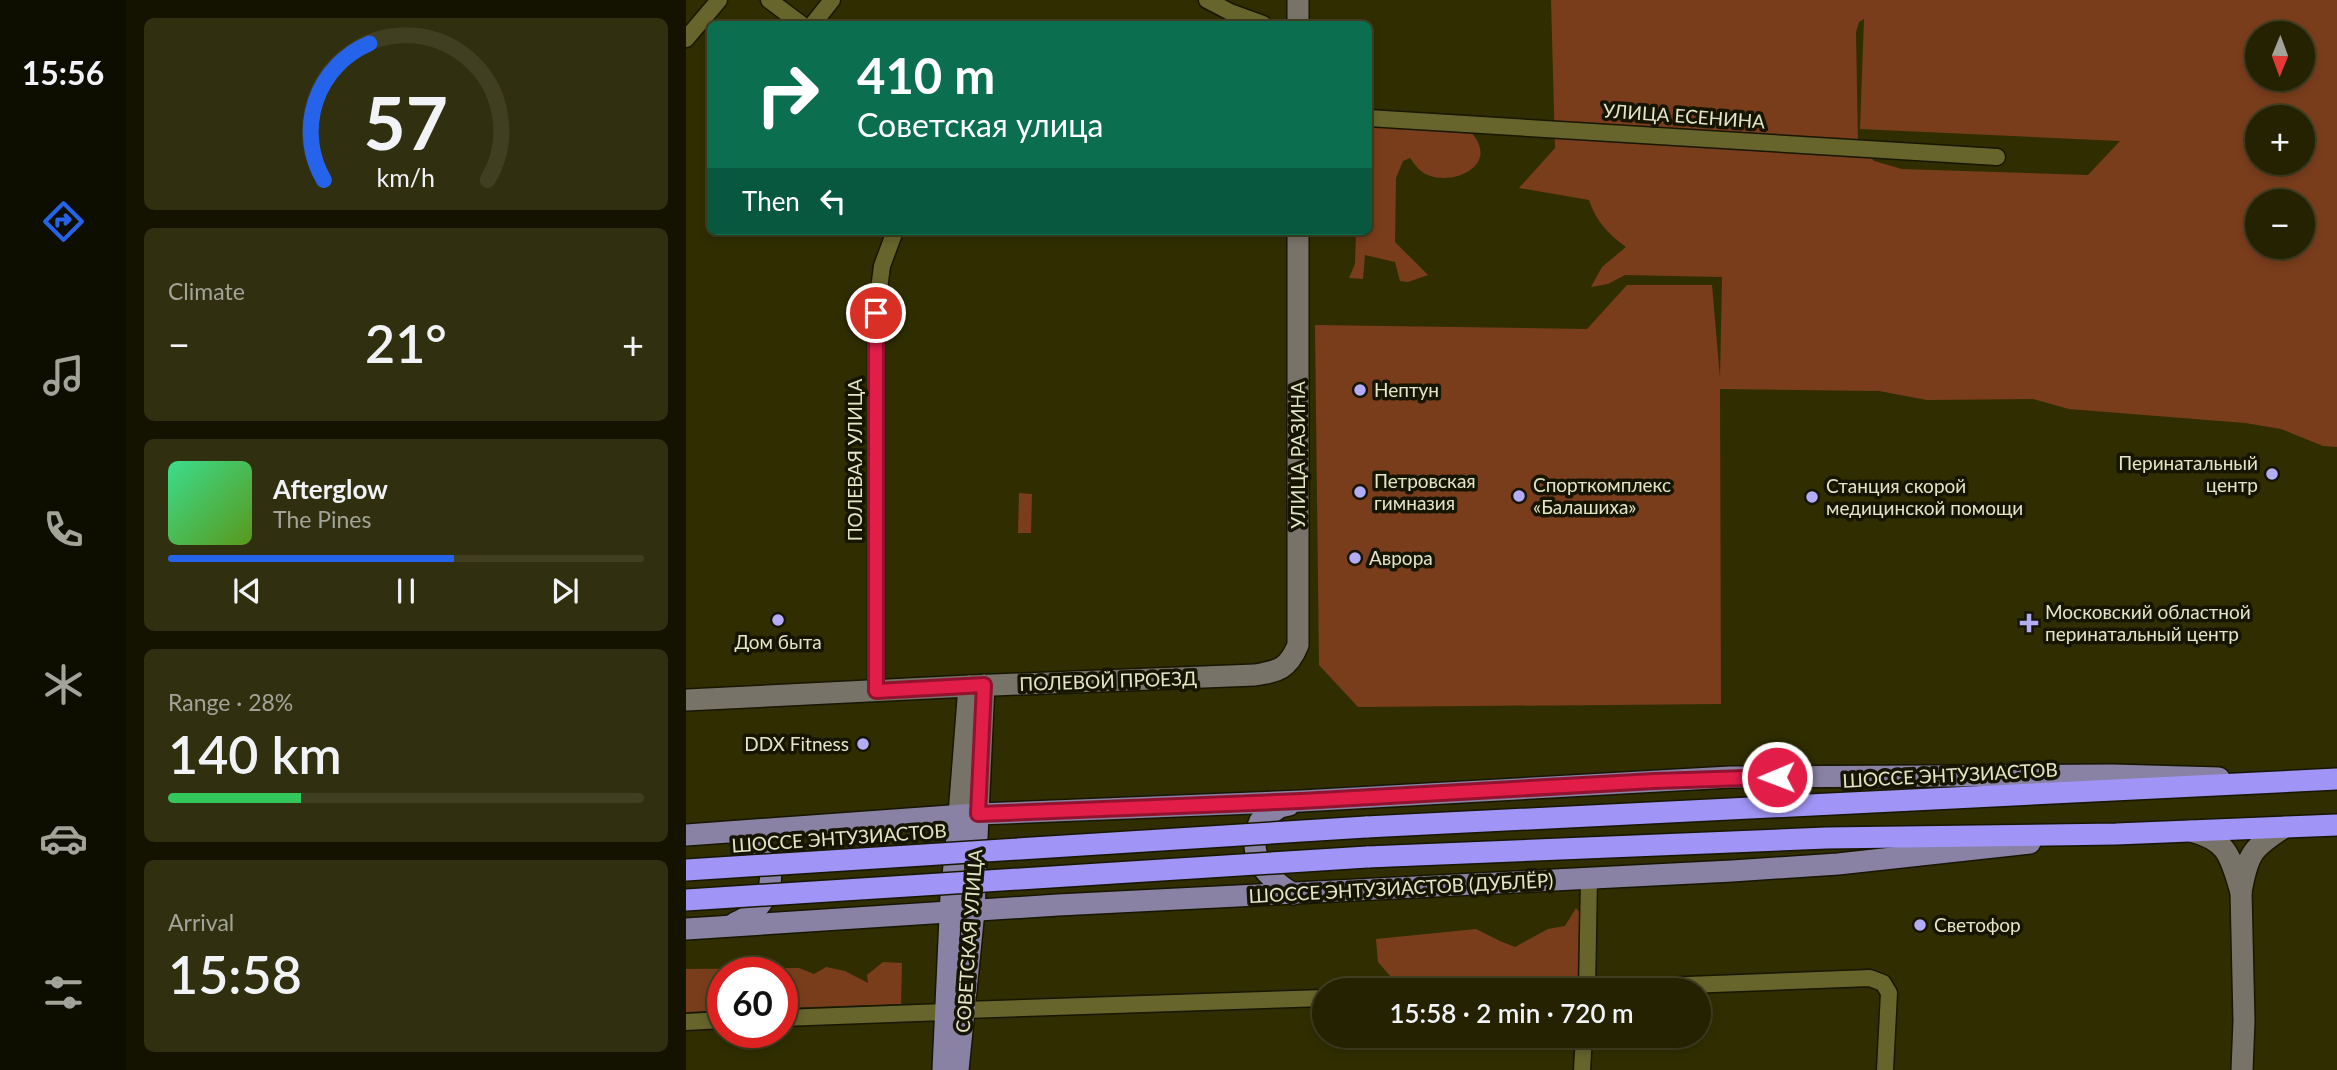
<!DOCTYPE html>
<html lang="en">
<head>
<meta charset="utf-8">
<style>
	:root { --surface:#242200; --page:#302f0f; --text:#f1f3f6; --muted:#a3a499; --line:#413f22; --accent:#2563eb }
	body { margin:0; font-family:Lato,sans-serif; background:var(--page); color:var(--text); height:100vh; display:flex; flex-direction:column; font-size:26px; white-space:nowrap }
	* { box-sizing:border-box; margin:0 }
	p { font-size:23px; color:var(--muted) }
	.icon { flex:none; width:38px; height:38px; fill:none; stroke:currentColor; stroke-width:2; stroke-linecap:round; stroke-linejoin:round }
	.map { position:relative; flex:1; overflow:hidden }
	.side { display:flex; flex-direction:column; gap:18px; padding:18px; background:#141300; width:560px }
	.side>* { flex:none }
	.guide { position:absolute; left:21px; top:21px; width:665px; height:214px; border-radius:10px; box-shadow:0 4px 10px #0003,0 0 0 2px var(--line); background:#0b6e4f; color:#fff; overflow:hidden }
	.needle { width:46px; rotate:181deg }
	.buttons { position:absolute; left:1559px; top:21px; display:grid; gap:14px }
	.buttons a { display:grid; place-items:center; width:70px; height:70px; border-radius:50%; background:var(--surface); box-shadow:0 4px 10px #0003,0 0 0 2px var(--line); font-size:35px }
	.speed { position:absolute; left:21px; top:957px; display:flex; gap:14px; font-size:35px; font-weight:700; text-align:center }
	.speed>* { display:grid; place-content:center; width:91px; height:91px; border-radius:50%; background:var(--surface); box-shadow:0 4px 10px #0003,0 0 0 2px var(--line); line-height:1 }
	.speed .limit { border:10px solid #d22; background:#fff; color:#111 }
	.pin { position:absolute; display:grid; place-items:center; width:60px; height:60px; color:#fff; margin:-30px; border:4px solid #fff; border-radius:50%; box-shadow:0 2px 7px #0007 }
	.me { position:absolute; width:77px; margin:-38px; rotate:269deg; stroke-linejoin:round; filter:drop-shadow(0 0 5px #0008) }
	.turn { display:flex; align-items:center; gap:24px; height:147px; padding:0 35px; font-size:32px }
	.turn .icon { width:91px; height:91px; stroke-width:2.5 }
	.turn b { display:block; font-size:49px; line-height:60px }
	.then { display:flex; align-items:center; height:66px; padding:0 35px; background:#0003; gap:14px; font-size:26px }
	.big { font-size:52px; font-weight:600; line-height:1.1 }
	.side .card { flex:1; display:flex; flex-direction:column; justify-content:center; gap:10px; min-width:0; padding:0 24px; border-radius:10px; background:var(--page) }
	.side .dial { align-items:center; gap:0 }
	.dial svg { height:182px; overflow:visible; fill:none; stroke:var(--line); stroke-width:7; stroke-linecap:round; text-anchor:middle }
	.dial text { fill:var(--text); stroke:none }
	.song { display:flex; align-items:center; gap:21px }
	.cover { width:84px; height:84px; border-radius:10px; background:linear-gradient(135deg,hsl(150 70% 55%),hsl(90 70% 35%)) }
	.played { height:7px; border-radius:4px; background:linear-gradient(90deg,var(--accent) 60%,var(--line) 60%) }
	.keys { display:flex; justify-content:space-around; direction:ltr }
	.heat { display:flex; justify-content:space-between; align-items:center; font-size:38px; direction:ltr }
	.charge { height:10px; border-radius:5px; background:linear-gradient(90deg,#34c759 28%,var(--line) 0) }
	.trip { position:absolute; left:626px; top:978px; width:399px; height:70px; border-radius:35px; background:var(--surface); box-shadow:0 4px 10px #0003,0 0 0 2px var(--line); font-weight:600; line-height:70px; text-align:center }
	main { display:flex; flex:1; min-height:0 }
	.dock { display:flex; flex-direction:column; width:126px; justify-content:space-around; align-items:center; background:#0e0e00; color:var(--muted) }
	.dock .icon { width:49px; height:49px }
	.dock .active { color:var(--accent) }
	.dock b { font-size:32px; color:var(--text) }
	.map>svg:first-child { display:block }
</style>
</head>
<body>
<main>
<nav class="dock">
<b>15:56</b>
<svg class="icon active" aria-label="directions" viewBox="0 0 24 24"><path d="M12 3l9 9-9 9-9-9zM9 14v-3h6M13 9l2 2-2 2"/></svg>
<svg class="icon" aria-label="music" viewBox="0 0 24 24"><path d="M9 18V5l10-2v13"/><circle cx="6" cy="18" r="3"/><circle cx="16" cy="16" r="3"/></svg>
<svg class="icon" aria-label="phone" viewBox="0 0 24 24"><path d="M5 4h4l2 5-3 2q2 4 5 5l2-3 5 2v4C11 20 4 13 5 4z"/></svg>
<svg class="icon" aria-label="climate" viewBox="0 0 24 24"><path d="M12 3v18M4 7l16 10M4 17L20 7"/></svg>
<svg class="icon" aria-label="car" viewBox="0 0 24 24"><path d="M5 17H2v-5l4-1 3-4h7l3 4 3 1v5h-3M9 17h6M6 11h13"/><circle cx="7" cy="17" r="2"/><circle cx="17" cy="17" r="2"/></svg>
<svg class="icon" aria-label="filters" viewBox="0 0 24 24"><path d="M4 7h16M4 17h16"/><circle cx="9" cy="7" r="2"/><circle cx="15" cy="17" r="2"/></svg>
</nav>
<section class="side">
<div class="card dial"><svg viewBox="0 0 100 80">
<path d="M14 69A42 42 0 1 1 86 69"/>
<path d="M14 69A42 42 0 0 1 34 9" stroke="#2563eb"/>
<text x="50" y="56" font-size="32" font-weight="700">57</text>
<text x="50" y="72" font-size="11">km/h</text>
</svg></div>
<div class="card"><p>Climate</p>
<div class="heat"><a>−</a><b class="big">21°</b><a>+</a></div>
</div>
<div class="card">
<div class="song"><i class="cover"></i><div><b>Afterglow</b><p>The Pines</p></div></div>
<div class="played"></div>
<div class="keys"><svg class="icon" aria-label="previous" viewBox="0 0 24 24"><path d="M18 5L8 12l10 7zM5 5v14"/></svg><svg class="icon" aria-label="pause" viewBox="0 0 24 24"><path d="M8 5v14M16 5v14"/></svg><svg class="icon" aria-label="next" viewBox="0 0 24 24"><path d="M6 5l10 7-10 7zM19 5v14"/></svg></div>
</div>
<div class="card"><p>Range · 28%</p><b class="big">140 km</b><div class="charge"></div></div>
<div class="card"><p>Arrival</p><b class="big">15:58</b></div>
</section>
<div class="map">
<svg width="1651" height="1070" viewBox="0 0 1651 1070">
	<rect width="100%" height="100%" fill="#302e00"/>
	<g fill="#793d1c" fill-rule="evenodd">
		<path d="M865 0H1651V447L1637 446 1595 429 1559 423 1383 409 1347 399 1241 400 1193 391 1034 389 1035 704 672 707 633 665 629 325 901 329 941 285H1026L1034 378 1036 277 939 275 922 284 905 287 916 267 940 247C922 234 910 221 903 200L833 188 869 148ZM1178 19 1174 129 1434 141 1402 175 1216 169 1188 161 1172 143 1170 32 1173 22ZM1572 33H1617V79H1572ZM1572 117H1617V163H1572ZM1572 201H1617V247H1572Z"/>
		<path d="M683 122 783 130C820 168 758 190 735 171 731 168 727 162 724 158L717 161 710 178 709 242 742 275 722 282 714 281 709 262 679 255 677 279 663 278 669 264 670 231H682Z"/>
		<path d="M333 493 346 494 345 533H332Z"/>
		<path d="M890 908 894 913V981L712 985 692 962 690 939 790 929 814 941 829 947 862 929 879 926Z"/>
		<path d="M197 962 216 963 215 1004 96 1008V973H37V1010L0 1012V969L113 968 128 974 140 967 159 971 182 983 181 975Z"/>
	</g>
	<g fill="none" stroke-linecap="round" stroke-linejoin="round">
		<defs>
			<g id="street">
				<path d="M83 0 115 24"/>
				<path d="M521 0 544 12 577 24"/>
				<path d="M127 24 146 0"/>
				<path d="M0 39 33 0"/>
				<path d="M682 118 1311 157"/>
				<path d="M190 691V313L196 266 209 231"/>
				<path d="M869 990 1184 978 1197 983 1203 993 1199 1070"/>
				<path d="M901 990 903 878"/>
				<path d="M279 1010 639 998"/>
				<path d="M96 1018 259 1012"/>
				<path d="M0 1022 37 1020"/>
				<path d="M896 1070 898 1036"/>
			</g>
			<g id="secondary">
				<path d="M612 24V0"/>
				<path d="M0 700 283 686 569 675C593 671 602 669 612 645V231"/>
				<path d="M292 814 298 685"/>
				<path d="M273 815 283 686"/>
				<path d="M1505 831C1543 841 1544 857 1555 892 1562 853 1566 848 1599 827"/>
				<path d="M1555 892 1558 1021 1556 1070"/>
			</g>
			<g id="primary">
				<path d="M603 805 594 807 574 821C559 856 579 876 607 894"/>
				<path d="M47 833C59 835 68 841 75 851 97 879 78 911 49 923"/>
				<path d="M0 835 292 814 615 801 1044 777 1427 775 1533 778"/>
				<path d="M0 929 372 905 1046 871 1152 864 1344 843"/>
				<path d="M257 1070 265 896 273 815"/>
				<path d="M272 1070 288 911 292 814"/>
			</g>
			<g id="highway">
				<path d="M680 827 1651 779"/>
				<path d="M681 857 1140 838 1430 834 1651 825"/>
			</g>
		</defs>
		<use href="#street" stroke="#171600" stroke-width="19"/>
		<use href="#secondary" stroke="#171600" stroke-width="24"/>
		<use href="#primary" stroke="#171600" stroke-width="24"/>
		<use href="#highway" stroke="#171600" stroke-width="24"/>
		<use href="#street" stroke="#67652b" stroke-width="16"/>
		<use href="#secondary" stroke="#787368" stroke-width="21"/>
		<use href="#primary" stroke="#8982a5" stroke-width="21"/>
		<use href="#highway" stroke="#a095f6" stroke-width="21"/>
		<defs>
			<g id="highway-bridge">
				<path d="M0 870 680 827"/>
				<path d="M0 900 681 857"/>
			</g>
		</defs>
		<use href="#highway-bridge" stroke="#171600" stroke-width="24" stroke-linecap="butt"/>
		<use href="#highway-bridge" stroke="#a095f6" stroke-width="21"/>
	</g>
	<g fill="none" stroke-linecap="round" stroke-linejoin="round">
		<defs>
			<path id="route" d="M190 313V691L298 685 292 814 615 801 968 781 1091 777"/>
		</defs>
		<use href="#route" stroke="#92132f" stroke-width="18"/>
		<use href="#route" stroke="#e11d48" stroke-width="12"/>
	</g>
	<g fill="#b3adf9" stroke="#161501" stroke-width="2.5">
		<circle cx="674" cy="390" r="7"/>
		<circle cx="1586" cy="474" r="7"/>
		<circle cx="674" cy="492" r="7"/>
		<circle cx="833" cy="496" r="7"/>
		<circle cx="1126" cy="497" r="7"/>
		<circle cx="669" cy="558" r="7"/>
		<circle cx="92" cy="620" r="7"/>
		<path d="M1339.5 612.5h7v7h7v7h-7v7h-7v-7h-7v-7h7z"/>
		<circle cx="177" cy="744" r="7"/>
		<circle cx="1234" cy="925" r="7"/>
	</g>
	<g text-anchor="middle" stroke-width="7" stroke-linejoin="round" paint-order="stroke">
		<g font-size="19" fill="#e4e5c6" stroke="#161501">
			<text transform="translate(998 116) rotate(4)" y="7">УЛИЦА ЕСЕНИНА</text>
			<text transform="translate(612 455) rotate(-90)" y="7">УЛИЦА РАЗИНА</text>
			<text transform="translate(169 460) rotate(-90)" y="7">ПОЛЕВАЯ УЛИЦА</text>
			<text transform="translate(422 681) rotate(-2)" y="7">ПОЛЕВОЙ ПРОЕЗД</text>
			<text transform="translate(1264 775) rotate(-3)" y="7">ШОССЕ ЭНТУЗИАСТОВ</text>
			<text transform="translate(153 838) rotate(-4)" y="7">ШОССЕ ЭНТУЗИАСТОВ</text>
			<text transform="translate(715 888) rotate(-3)" y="7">ШОССЕ ЭНТУЗИАСТОВ (ДУБЛЁР)</text>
			<text transform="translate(283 941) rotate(-86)" y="7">СОВЕТСКАЯ УЛИЦА</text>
		</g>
		<g font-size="19" fill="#e4e5c6" stroke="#161501" text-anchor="start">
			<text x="688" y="397">Нептун</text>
			<text x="1572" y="470" text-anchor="end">Перинатальный<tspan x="1572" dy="22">центр</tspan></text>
			<text x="688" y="488">Петровская<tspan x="688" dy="22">гимназия</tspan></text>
			<text x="847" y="492">Спорткомплекс<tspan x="847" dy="22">«Балашиха»</tspan></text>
			<text x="1140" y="493">Станция скорой<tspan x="1140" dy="22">медицинской помощи</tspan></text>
			<text x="683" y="565">Аврора</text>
			<text x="1359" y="619">Московский областной<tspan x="1359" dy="22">перинатальный центр</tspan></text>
			<text x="92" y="649" text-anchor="middle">Дом быта</text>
			<text x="163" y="751" text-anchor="end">DDX Fitness</text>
			<text x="1248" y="932">Светофор</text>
		</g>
	</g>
</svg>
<div class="buttons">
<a><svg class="needle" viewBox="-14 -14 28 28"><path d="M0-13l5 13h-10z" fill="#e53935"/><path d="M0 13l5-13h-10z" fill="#a3a499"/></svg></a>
<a>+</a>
<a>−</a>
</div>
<div class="speed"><div class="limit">60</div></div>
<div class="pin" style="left:190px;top:313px;background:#d93025"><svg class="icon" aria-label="arrive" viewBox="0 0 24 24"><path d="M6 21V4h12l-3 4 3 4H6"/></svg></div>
<svg class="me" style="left:1091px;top:777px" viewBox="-20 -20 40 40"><circle r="17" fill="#e11d48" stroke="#fff" stroke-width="3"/><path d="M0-11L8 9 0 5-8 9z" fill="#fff"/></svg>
<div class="trip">15:58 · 2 min · 720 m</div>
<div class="guide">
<div class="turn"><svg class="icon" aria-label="right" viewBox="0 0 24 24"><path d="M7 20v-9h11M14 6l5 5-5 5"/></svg><div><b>410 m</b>Советская улица</div></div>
<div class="then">Then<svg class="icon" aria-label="left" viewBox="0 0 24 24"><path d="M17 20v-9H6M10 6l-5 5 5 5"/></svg></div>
</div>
</div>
</main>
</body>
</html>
